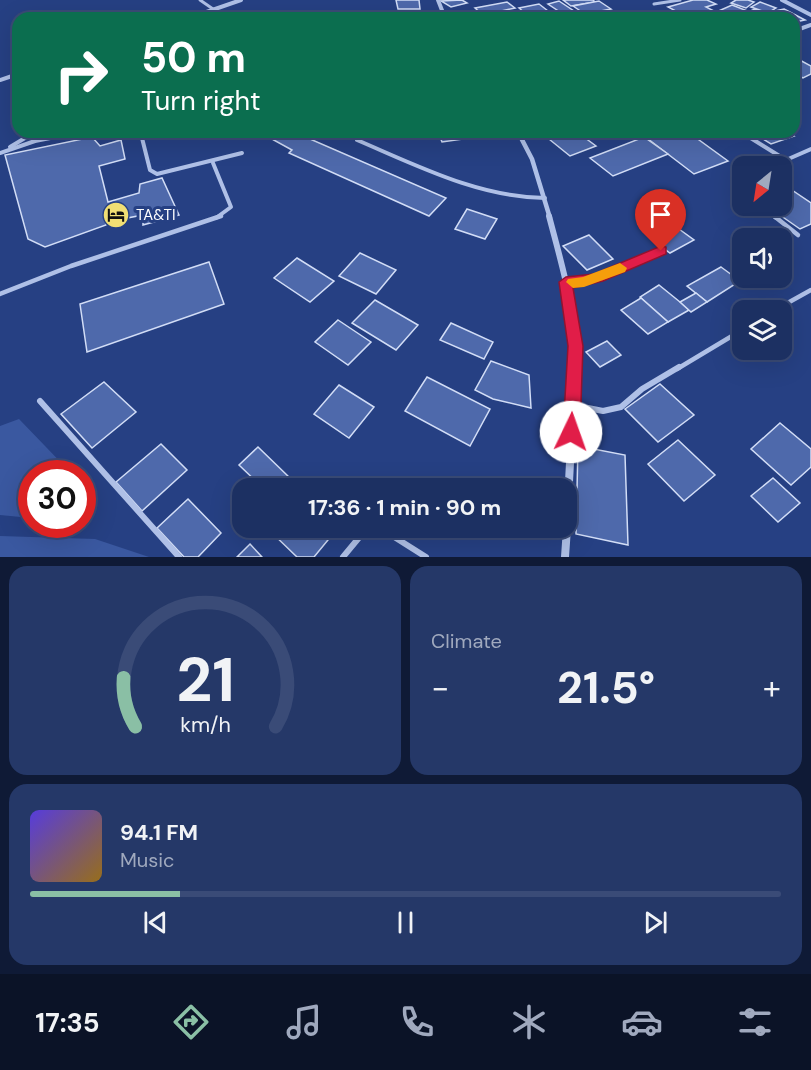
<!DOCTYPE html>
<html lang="en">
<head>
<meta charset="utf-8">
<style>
	:root { --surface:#1c3062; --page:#253868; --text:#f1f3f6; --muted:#a0a9be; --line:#3a4b77; --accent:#8abfa5 }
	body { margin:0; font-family:"DM Sans",sans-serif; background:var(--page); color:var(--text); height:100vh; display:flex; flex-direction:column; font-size:22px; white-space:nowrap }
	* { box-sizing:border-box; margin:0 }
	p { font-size:20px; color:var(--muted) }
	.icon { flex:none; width:33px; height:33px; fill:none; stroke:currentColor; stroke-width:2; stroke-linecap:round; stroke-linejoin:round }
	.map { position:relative; height:557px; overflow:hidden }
	.side { display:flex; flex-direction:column; gap:9px; padding:9px; background:#0f1a36; flex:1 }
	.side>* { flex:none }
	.top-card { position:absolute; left:12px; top:12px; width:788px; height:126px; border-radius:18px; box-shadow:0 6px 24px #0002,0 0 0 2px var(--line); background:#0b6e4f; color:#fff; overflow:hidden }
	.needle { width:39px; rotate:210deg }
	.controls { position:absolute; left:732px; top:156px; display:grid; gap:12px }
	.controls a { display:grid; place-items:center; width:60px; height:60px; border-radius:12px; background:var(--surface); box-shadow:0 6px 24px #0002,0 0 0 2px var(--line); font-size:30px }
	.speed { position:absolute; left:18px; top:460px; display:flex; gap:12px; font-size:30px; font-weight:700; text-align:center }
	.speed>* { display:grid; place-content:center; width:78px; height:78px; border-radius:50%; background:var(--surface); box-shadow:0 6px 24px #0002,0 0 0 2px var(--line); line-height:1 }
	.speed .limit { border:9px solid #d22; background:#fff; color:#111 }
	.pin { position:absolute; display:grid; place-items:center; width:51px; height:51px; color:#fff; margin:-62px -26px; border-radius:50% 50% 50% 0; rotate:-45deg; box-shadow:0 0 6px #0007 }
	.pin .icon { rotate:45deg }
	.me { position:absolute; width:66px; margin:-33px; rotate:3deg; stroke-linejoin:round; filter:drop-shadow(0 0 4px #0008) }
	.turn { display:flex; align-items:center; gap:21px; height:126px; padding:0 30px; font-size:27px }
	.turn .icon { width:78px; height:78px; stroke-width:2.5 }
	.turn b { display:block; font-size:42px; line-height:51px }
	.big { font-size:45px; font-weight:700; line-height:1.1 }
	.side .widget { flex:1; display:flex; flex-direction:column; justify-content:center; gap:9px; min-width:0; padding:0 21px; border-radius:18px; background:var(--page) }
	.side .dial { align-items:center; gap:0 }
	.dial svg { height:156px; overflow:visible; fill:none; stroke:var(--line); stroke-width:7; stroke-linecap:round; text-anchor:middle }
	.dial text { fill:var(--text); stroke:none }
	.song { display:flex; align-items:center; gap:18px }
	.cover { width:72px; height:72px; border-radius:9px; background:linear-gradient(135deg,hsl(250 70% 55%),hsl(40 70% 35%)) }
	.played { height:6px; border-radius:3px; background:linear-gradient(90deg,var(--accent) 20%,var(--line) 20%) }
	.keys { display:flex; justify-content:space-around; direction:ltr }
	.heat { display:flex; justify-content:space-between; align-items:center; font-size:33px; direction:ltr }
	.side .tiles { flex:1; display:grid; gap:9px; grid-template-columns:1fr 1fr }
	.widget:last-child { grid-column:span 2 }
	.trip { position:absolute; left:232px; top:478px; width:345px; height:60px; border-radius:18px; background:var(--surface); box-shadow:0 6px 24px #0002,0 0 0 2px var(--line); font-weight:700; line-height:60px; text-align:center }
	.tab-bar { display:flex; height:96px; justify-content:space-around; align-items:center; background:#0b1327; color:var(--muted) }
	.tab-bar .icon { width:42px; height:42px }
	.tab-bar .selected { color:var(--accent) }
	.tab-bar b { font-size:27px; color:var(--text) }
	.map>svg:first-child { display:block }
</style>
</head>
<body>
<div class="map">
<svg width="811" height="557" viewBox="0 0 811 557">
	<rect width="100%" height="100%" fill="#264083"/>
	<g fill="#3a58a0">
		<path d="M19 419 72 474H32L31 518 0 515V426Z"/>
		<path d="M0 536 95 539 149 557H0Z"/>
	</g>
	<g fill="#4e69ab" stroke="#d2ddf6" stroke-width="1.5">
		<path d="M396 0H419L420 9H398Z"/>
		<path d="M462 0 467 3 451 7 441 1Z"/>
		<path d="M563 0H593L595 2 571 6Z"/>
		<path d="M693 0H707L716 4 706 7 714 11 689 18 668 7Z"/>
		<path d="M736 0H748L754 2 746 8 731 3Z"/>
		<path d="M559 1 577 13 566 16 548 4Z"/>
		<path d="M599 1 611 9 585 14 573 6Z"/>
		<path d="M507 2 515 8 483 15 475 8Z"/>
		<path d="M760 2 776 8 768 13 751 7Z"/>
		<path d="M539 4 552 14 531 18 519 8Z"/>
		<path d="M732 5 745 10 728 18 714 13Z"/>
		<path d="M755 9 775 18H746L740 15Z"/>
		<path d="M784 9 805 20 795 22 794 18 775 11Z"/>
		<path d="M424 11 428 17 407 18 404 14Z"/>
		<path d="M796 58 811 66V74L803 78 794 73V59Z"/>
		<path d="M280 132H294L446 198 429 216 289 153 292 150 270 138Z"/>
		<path d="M438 132H475L478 137 442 142Z"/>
		<path d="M551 132H577L596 146 570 156 544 135Z"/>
		<path d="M639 132H688L728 161 694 174Z"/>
		<path d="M760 132H788L794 136 771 144 755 134Z"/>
		<path d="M92 137 100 146 121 140 125 159 99 166 108 202 139 193 140 184 162 178 179 215 143 225V215L107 222 106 225 45 247 28 239 5 155Z"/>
		<path d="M644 137 668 154 613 176 590 158Z"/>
		<path d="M783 184 811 203V224L800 229 767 206H782Z"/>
		<path d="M467 209 497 219 485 239 455 229Z"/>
		<path d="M679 229 694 240 670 253 655 242Z"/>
		<path d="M589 235 613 259 587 270 563 246Z"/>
		<path d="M360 253 396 270 376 294 339 276Z"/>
		<path d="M297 258 334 281 310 302 274 278Z"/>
		<path d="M209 262 224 304 87 352 80 304Z"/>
		<path d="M721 267 740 281 707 302 687 286Z"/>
		<path d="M659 285 680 302 689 310 668 322 640 297Z"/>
		<path d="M696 293 707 302 691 312 680 302Z"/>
		<path d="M641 298 668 322 648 334 621 310Z"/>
		<path d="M375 300 418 325 396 350 352 323Z"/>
		<path d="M338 320 371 342 348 365 315 342Z"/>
		<path d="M451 323 493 342 484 359 440 340Z"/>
		<path d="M607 341 621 355 600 367 586 352Z"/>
		<path d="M491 361 529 375 531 408 493 399 475 390Z"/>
		<path d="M427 377 490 409 470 446 405 411Z"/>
		<path d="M104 382 136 412 92 448 61 414Z"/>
		<path d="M660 384 694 415 658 442 625 409Z"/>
		<path d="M339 385 374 407 349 438 314 414Z"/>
		<path d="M780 423 811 449V467L791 485 751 449Z"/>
		<path d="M678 440 715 475 684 501 648 464Z"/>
		<path d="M161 444 187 470 142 511 116 482Z"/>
		<path d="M578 446 625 455 628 545 576 534Z"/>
		<path d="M258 447 292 480 283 489H264L239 465Z"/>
		<path d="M773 478 800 503 778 522 751 496Z"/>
		<path d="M188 499 221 533 198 557H184L157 528Z"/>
		<path d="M267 528H335L337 529 314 557H297Z"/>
		<path d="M250 544 262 557H237Z"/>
	</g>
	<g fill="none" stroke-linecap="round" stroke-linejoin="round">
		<g stroke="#afc0e7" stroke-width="3">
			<path d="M200 0 213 9"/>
			<path d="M654 4 680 0"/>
		</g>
		<g stroke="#afc0e7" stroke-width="4">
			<path d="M134 132 142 138 150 170 157 174 242 153"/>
			<path d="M741 132 786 160 775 166"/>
			<path d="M357 140C418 166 478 197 545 198"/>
			<path d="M10 147 35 132"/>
			<path d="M0 153 35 141 81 132"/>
			<path d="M786 160 811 149"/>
			<path d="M213 163 231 207 216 218"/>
			<path d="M761 206 776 218"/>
		</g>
		<g stroke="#afc0e7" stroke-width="4.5">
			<path d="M774 216 798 235"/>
			<path d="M565 282 603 276 661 251"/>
			<path d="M0 294 71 266 221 216"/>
			<path d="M775 310 811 290"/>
			<path d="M677 369 742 330"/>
		</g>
		<g stroke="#afc0e7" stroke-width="6">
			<path d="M40 401 179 557"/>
			<path d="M573 405 603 411 621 407 642 389 679 367"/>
			<path d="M380 528 426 557"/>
			<path d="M343 557 367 528"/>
		</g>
		<g stroke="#afc0e7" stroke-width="4">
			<path d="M438 0 445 18"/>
			<path d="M782 0 811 15"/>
			<path d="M189 18 241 0"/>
			<path d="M794 31 811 25"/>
			<path d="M0 80 18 74"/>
		</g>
		<g stroke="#afc0e7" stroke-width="4.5">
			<path d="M518 132 532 159 550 218"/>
			<path d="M522 137 532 132"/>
		</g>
		<path stroke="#afc0e7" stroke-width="6" d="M549 216C562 266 578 316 575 369"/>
		<g stroke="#afc0e7" stroke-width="8">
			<path d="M567 520 575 367"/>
			<path d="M565 557 567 528"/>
		</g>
	</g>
	<path fill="#e11d48" stroke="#92132f" stroke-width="1.5" d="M661 246 666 247V254L603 281 573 288 583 346 580 432 577 437 571 439 565 437 563 432 568 346 559 282 566 277 594 274Z"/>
	<path fill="#f59e0b" d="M620 263 627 268 625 272 584 287 573 288 566 282 568 279 583 277Z"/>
	<defs>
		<symbol id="hotel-disc" viewBox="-11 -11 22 22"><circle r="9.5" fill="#f1df74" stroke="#264083"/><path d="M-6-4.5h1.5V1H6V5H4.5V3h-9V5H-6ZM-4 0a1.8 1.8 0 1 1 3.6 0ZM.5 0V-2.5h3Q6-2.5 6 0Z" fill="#111"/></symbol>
	</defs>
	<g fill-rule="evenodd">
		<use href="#hotel-disc" x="101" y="200" width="30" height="30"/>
	</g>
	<g text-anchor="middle" stroke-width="6" stroke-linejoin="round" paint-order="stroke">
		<g font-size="15" fill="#fff" stroke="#264083" text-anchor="start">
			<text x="136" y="220">TA&amp;TI</text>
		</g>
	</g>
</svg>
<div class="controls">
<a><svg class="needle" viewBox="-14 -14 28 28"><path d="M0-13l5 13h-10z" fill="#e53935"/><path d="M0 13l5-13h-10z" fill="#a0a9be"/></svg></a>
<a><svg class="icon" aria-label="sound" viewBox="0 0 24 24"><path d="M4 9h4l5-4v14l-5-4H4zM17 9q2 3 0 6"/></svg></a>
<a><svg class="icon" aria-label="layers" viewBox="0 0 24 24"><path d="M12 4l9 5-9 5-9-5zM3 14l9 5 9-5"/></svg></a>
</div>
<div class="speed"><div class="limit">30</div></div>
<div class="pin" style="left:661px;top:251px;background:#d93025"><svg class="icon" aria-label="arrive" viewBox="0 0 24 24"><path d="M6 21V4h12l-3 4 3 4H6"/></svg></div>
<svg class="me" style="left:571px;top:432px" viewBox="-20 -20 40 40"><circle r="19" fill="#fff"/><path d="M0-13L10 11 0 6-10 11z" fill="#e11d48"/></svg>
<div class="trip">17:36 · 1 min · 90 m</div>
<div class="top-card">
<div class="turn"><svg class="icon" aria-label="right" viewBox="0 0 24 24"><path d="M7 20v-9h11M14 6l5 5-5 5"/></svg><div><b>50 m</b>Turn right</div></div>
</div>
</div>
<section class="side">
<div class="tiles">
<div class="widget dial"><svg viewBox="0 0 100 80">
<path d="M14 69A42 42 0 1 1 86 69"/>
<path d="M14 69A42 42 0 0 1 8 44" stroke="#8abfa5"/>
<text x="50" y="56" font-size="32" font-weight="700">21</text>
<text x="50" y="72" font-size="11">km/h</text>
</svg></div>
<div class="widget"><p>Climate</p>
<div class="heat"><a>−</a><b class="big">21.5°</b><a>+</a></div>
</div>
<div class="widget">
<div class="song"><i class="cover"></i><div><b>94.1 FM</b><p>Music</p></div></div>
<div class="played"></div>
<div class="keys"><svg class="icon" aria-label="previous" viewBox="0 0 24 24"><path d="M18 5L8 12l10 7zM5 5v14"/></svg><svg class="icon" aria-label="pause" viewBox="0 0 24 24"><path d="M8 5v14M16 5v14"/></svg><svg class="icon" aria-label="next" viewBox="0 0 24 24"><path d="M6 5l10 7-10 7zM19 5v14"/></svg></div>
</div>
</div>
</section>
<nav class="tab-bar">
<b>17:35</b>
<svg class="icon selected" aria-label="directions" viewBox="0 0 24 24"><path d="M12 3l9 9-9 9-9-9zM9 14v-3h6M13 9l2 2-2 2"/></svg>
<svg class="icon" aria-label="music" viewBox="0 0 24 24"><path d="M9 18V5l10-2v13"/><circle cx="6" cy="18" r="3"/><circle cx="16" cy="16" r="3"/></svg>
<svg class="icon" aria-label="phone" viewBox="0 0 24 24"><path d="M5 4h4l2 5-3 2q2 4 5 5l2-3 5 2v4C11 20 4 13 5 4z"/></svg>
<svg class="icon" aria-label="climate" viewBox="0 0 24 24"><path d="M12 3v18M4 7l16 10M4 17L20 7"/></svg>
<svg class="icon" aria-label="car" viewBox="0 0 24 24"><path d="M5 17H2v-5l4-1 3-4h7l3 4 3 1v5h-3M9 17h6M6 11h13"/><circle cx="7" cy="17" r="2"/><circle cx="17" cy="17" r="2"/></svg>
<svg class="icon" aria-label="filters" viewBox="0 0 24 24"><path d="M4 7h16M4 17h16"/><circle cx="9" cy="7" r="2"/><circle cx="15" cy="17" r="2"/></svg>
</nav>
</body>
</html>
